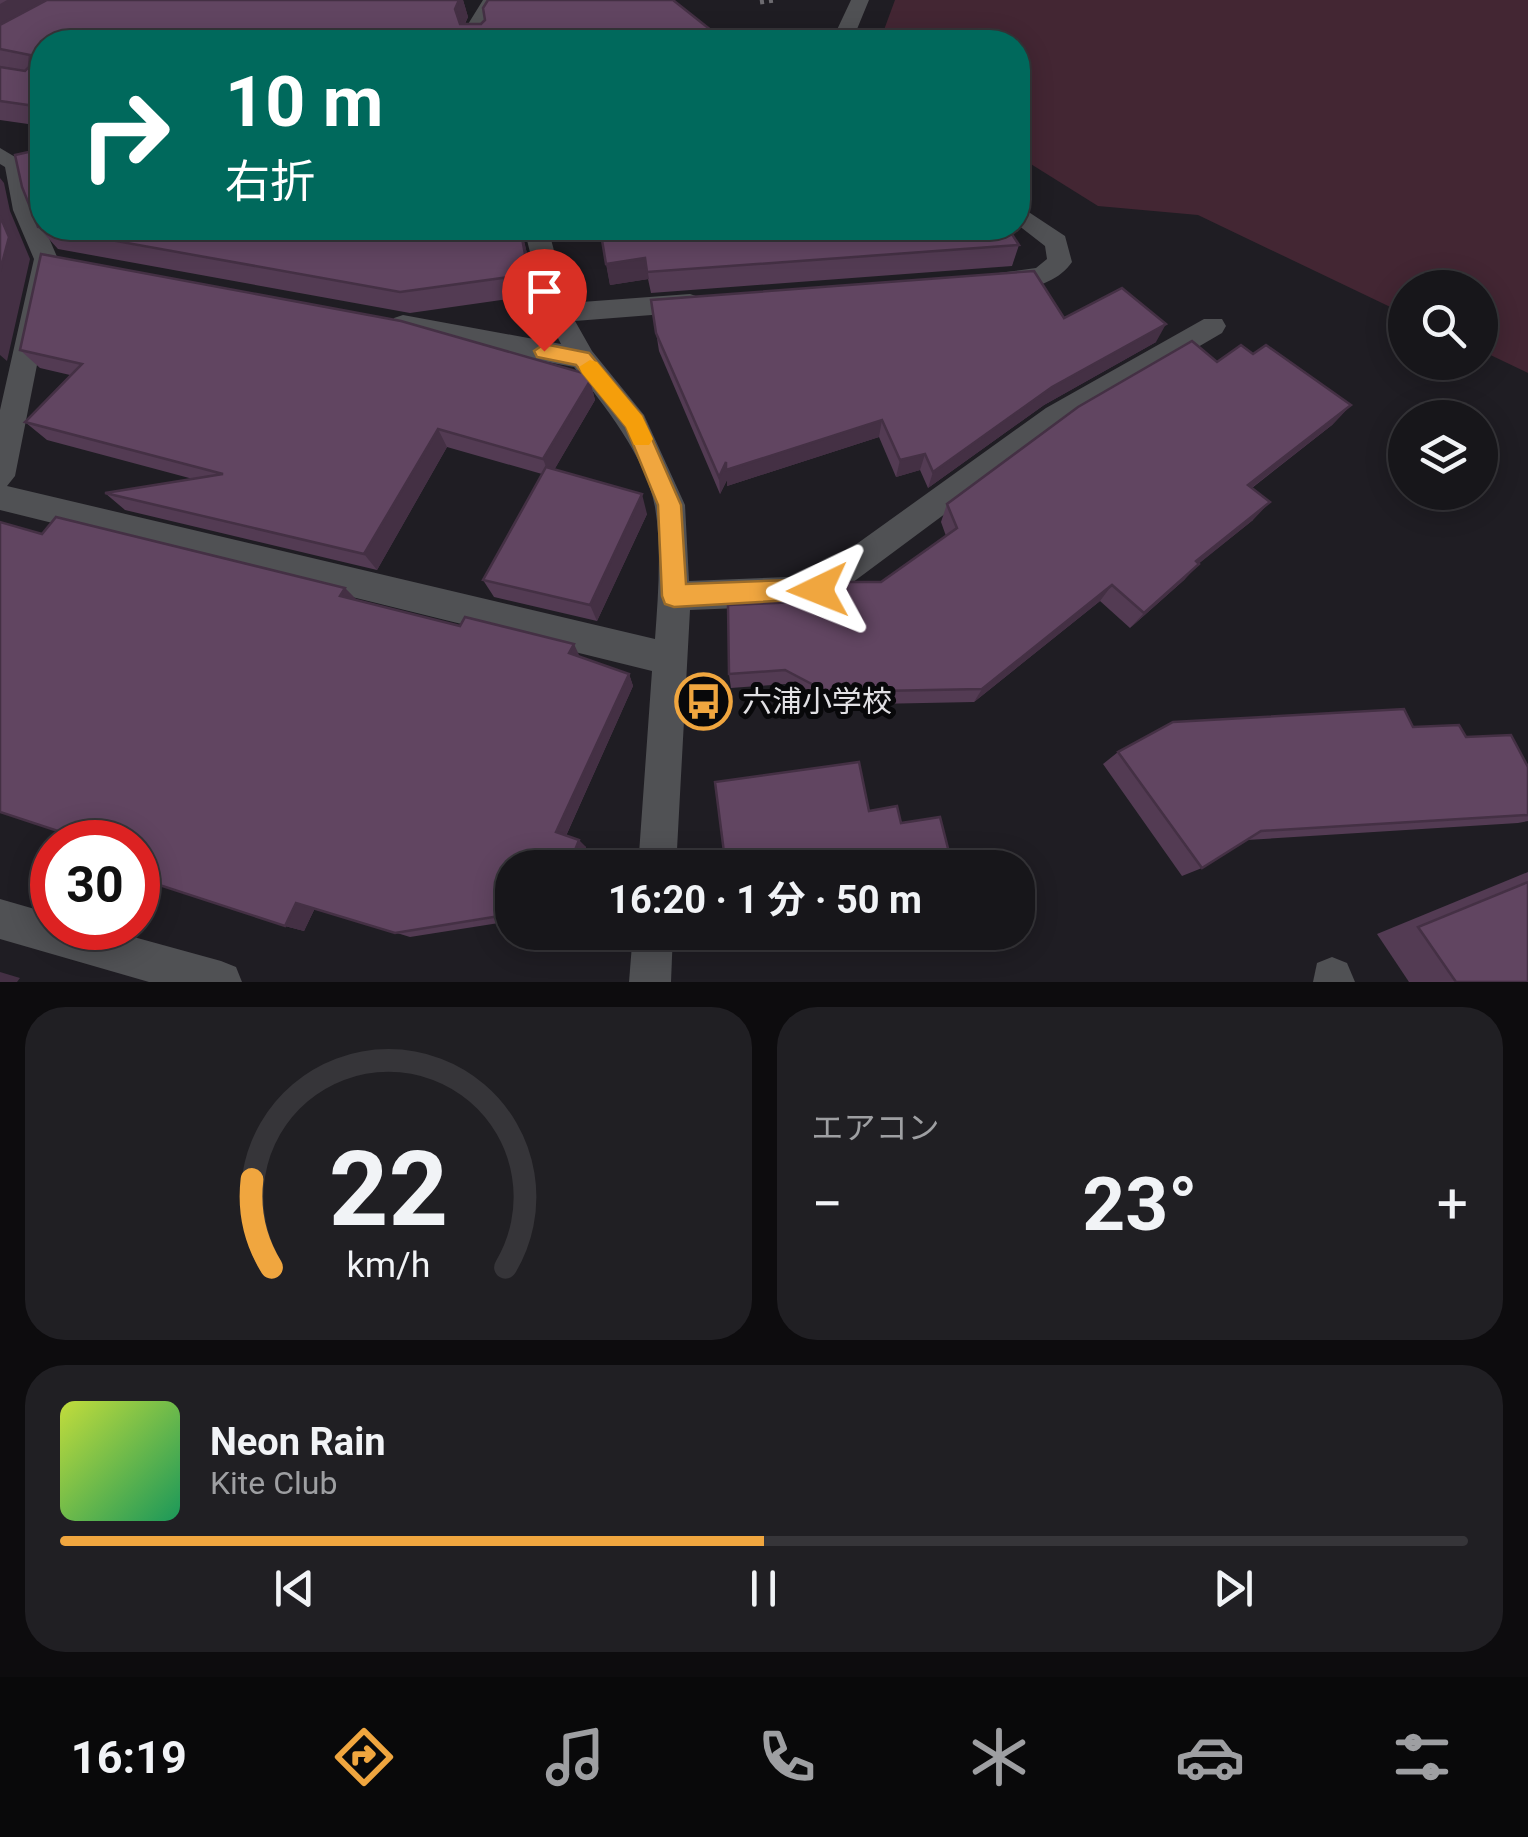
<!DOCTYPE html>
<html lang="ja">
<head>
<meta charset="utf-8">
<style>
	:root { --surface:#17161a; --page:#201f23; --text:#f1f3f6; --muted:#9e9fa2; --line:#363539; --accent:#f0a63f }
	body { margin:0; font-family:Roboto,"Noto Sans JP",sans-serif; background:var(--page); color:var(--text); height:100vh; display:flex; flex-direction:column; font-size:38px; white-space:nowrap }
	* { box-sizing:border-box; margin:0 }
	p { font-size:32px; color:var(--muted) }
	.icon { flex:none; width:55px; height:55px; fill:none; stroke:currentColor; stroke-width:2; stroke-linecap:round; stroke-linejoin:round }
	.map { position:relative; height:982px; overflow:hidden }
	.sheet { display:flex; flex-direction:column; gap:25px; padding:25px; background:#0d0c0e; flex:1 }
	.sheet>* { flex:none }
	.top-card { position:absolute; left:30px; top:30px; width:1000px; height:210px; border-radius:40px; box-shadow:0 5px 25px #0003,0 0 0 2px var(--line); background:#00695c; color:#fff; overflow:hidden }
	.buttons { position:absolute; left:1388px; top:270px; display:grid; gap:20px }
	.buttons a { display:grid; place-items:center; width:110px; height:110px; border-radius:50%; background:var(--surface); box-shadow:0 5px 25px #0003,0 0 0 2px var(--line); font-size:50px }
	.speed { position:absolute; left:30px; top:820px; display:flex; gap:20px; font-size:50px; font-weight:700; text-align:center }
	.speed>* { display:grid; place-content:center; width:130px; height:130px; border-radius:50%; background:var(--surface); box-shadow:0 5px 25px #0003,0 0 0 2px var(--line); line-height:1 }
	.speed .limit { border:15px solid #d22; background:#fff; color:#111 }
	.pin { position:absolute; display:grid; place-items:center; width:85px; height:85px; color:#fff; margin:-102px -42px; border-radius:50% 50% 50% 0; rotate:-45deg; box-shadow:0 0 10px #0007 }
	.pin .icon { rotate:45deg }
	.me { position:absolute; width:110px; margin:-55px; rotate:268deg; stroke-linejoin:round; filter:drop-shadow(0 0 8px #0008) }
	.turn { display:flex; align-items:center; gap:35px; height:210px; padding:0 30px; font-size:45px }
	.turn .icon { width:130px; height:130px; stroke-width:2.5 }
	.turn b { display:block; font-size:70px; line-height:85px }
	.big { font-size:75px; font-weight:700; line-height:1.1 }
	.sheet .card { flex:1; display:flex; flex-direction:column; justify-content:center; gap:15px; min-width:0; padding:0 35px; border-radius:40px; background:var(--page) }
	.sheet .dial { align-items:center; gap:0 }
	.dial svg { height:260px; overflow:visible; fill:none; stroke:var(--line); stroke-width:7; stroke-linecap:round; text-anchor:middle }
	.dial text { fill:var(--text); stroke:none }
	.song { display:flex; align-items:center; gap:30px }
	.cover { width:120px; height:120px; border-radius:15px; background:linear-gradient(135deg,hsl(70 70% 55%),hsl(150 70% 35%)) }
	.played { height:10px; border-radius:5px; background:linear-gradient(90deg,var(--accent) 50%,var(--line) 50%) }
	.keys { display:flex; justify-content:space-around; direction:ltr }
	.heat { display:flex; justify-content:space-between; align-items:center; font-size:55px; direction:ltr }
	.sheet .tiles { flex:1; display:grid; gap:25px; grid-template-columns:1fr 1fr }
	.card:last-child { grid-column:span 2 }
	.trip { position:absolute; left:495px; top:850px; width:540px; height:100px; border-radius:40px; background:var(--surface); box-shadow:0 5px 25px #0003,0 0 0 2px var(--line); font-weight:700; line-height:100px; text-align:center }
	.menu { display:flex; height:160px; justify-content:space-around; align-items:center; background:#09090a; color:var(--muted) }
	.menu .icon { width:70px; height:70px }
	.menu .on { color:var(--accent) }
	.menu b { font-size:45px; color:var(--text) }
	.map>svg:first-child { display:block }
</style>
</head>
<body>
<div class="map">
<svg width="1528" height="982" viewBox="0 0 1528 982">
	<rect width="100%" height="100%" fill="#1f1d23"/>
	<path fill="#432633" d="M895 0H1528V373L1480 350V288H1405V314L1198 215 1098 206 1018 156V42H883L881 38Z"/>
	<g fill="none" stroke-linecap="round" stroke-linejoin="round">
		<path stroke="#6d6b70" stroke-width="5" stroke-dasharray="4 5" stroke-linecap="butt" d="M760 2 774 0"/>
		<g fill="#505154" fill-rule="evenodd">
			<path d="M483 0H501L485 29 487 42H469L465 29Z"/>
			<path d="M851 0H869L855 34 857 42H839L835 34Z"/>
			<path d="M0 148 27 164 37 210 58 259 15 476 7 486 655 639C658 597 662 549 655 507 646 457 604 405 574 367L403 335 394 332 390 325 394 318 403 315 561 344 545 313 524 228H548L568 303 690 294 699 297 703 303 699 309 690 312 575 321 592 351 644 415 685 505 689 581 812 576 1046 408 1204 319H1222L1226 326 1222 333 1066 424 829 600 818 605 690 610 676 868H638L652 671 0 510V410L34 259 13 210 5 167 0 164Z"/>
			<path d="M1018 205 1065 236 1072 262C1056 286 1018 294 991 286L987 280 991 274 1036 268 1047 259 1045 246 1018 225Z"/>
			<path d="M0 899 52 914V928H101L221 961 236 967 242 982H149L0 939Z"/>
			<path d="M633 932H673L671 982H629Z"/>
			<path d="M1332 957 1347 963 1355 982H1313L1317 963Z"/>
		</g>
	</g>
	<g fill="#533b53">
		<path d="M0 0H463L468 17 465 24 726 42H42V126L0 120Z"/>
		<path d="M38 227 521 228 532 275 516 298 410 313 58 249Z"/>
		<path d="M600 228 1019 245 1012 266 651 293 648 279 610 285Z"/>
		<path d="M651 300 1064 318 1156 342 1044 405 928 488 920 470 896 477 879 437 727 486V480L720 494 659 351Z"/>
		<path d="M20 350 590 381 595 400 554 470 647 514 597 621 494 597 483 580 542 474 447 447 377 570 125 510 105 493 193 479 47 440 25 422 70 375 40 368Z"/>
		<path d="M1253 354 1351 405 1332 425 1252 488 1253 520 1199 563 1184 580 1130 628 1100 601 974 702 824 705 785 684 731 688 729 674 802 602 881 582 946 536 941 522 947 504 1217 362Z"/>
		<path d="M42 534 345 588 356 600 580 657 629 674 633 686 566 836 586 847 578 868H512V921L410 937 315 908 304 931 285 926 67 834Z"/>
		<path d="M1413 727 1466 737 1528 767V821L1518 823 1247 840 1202 868 1182 876 1103 764 1118 752Z"/>
		<path d="M869 811 901 823 953 868H726Z"/>
		<path d="M1528 872V982H1409L1377 934Z"/>
	</g>
	<g fill="#443044">
		<path d="M7 0H62L0 34V4Z"/>
		<path d="M459 0H463L468 17 461 30 455 9Z"/>
		<path d="M0 178 4 183 10 211 30 259 7 361 0 355Z"/>
		<path d="M520 228H521L532 275 516 298 509 277Z"/>
		<path d="M552 228H565L555 241Z"/>
		<path d="M645 258 649 279 610 285 606 264Z"/>
		<path d="M1166 324 1156 342 1044 405 928 488 933 472 1052 387Z"/>
		<path d="M590 381 595 400 550 477 543 459Z"/>
		<path d="M1351 405 1332 425 1232 503 1248 485Z"/>
		<path d="M882 420 879 437 727 486V480L720 494 719 477 726 462Z"/>
		<path d="M438 429 447 447 377 570 364 554Z"/>
		<path d="M925 454 920 470 896 477 900 460Z"/>
		<path d="M642 494 647 514 597 621 590 605Z"/>
		<path d="M1270 502 1253 520 1181 578 1196 561Z"/>
		<path d="M1199 564 1184 580 1130 628 1144 613Z"/>
		<path d="M1112 585 1100 601 974 702 982 689Z"/>
		<path d="M345 588 359 602 340 596Z"/>
		<path d="M574 644 580 657 569 653Z"/>
		<path d="M629 674 633 686 564 840 556 832Z"/>
		<path d="M579 840 586 847 578 868H568Z"/>
		<path d="M296 903 315 908 304 931 285 926Z"/>
		<path d="M0 972 20 978 17 982H0Z"/>
	</g>
	<g fill="#614561" stroke="#443044" stroke-width="2.5">
		<path d="M47 0H459L455 9 460 24H481L485 20 483 8 488 0H673L726 42H42V107L0 101V67L25 71 29 67 30 55 0 49V25Z"/>
		<path d="M771 34 784 42H739Z"/>
		<path d="M42 149V228H520L525 254 509 277 400 292 38 227 22 187 15 155Z"/>
		<path d="M0 216 9 237 0 271Z"/>
		<path d="M600 228H1008L1019 245 647 272 645 258 606 264Z"/>
		<path d="M41 254 401 321 583 373 590 381 543 459 438 429 364 554 105 493 223 474 25 422 82 364 20 350Z"/>
		<path d="M1034 271 1064 318 1122 288 1166 324 1052 387 933 472 925 454 900 460 882 420 726 470V462L719 477 656 333 651 300Z"/>
		<path d="M1192 341 1217 362 1241 345 1253 354 1266 345 1351 405 1248 485 1270 502 1196 561 1199 564 1144 613 1112 585 982 689 827 692 785 670 729 674 728 605 802 602 848 582H881L957 528 947 504 1078 407Z"/>
		<path d="M546 467 642 494 590 605 483 580Z"/>
		<path d="M56 517 345 588 340 596 460 626 465 617 574 644 569 653 629 674 556 832 579 840 568 868H512V914L395 933 296 903 285 926 138 878V842H62L67 834 0 812V522L42 534Z"/>
		<path d="M1404 709 1413 727 1459 725 1466 737 1511 735 1528 767V815L1261 831 1202 868 1118 752 1173 722Z"/>
		<path d="M859 762 869 811 897 806 901 823 940 817 953 868H853L852 860 807 868H726L715 782Z"/>
		<path d="M1528 882V982H1456L1418 927Z"/>
	</g>
	<path fill="#f0a63f" stroke="#9c6c29" stroke-width="2.5" d="M544 344 589 353 642 416 681 505 686 584 818 579 826 582 830 590 826 598 674 607 665 604 662 596 658 505 626 427 576 365 537 357 534 351Z"/>
	<path fill="#f59e0b" d="M590 360 597 362 642 416 653 439 649 445H634L626 427 582 373 579 367Z"/>
	<defs>
		<symbol id="bus-ring" viewBox="-11 -11 22 22"><circle r="9.5" fill="#08080a" stroke="#f0a63f" stroke-width="1.5"/><path d="M-5-6H5V4H4V6H2V4H-2V6H-4V4H-5ZM-3.5-4V0h7V-4ZM-3.5 1.2v1.5H-2V1.2ZM2 1.2v1.5H3.5V1.2Z" fill="#f0a63f"/></symbol>
	</defs>
	<g fill-rule="evenodd">
		<use href="#bus-ring" x="672" y="670" width="63" height="63"/>
	</g>
	<g text-anchor="middle" stroke-width="10" stroke-linejoin="round" paint-order="stroke">
		<g font-size="30" fill="#e1e0e4" stroke="#08080a" text-anchor="start">
			<text x="742" y="712">六浦小学校</text>
		</g>
	</g>
</svg>
<div class="buttons">
<a><svg class="icon" aria-label="search" viewBox="0 0 24 24"><circle cx="10" cy="10" r="6"/><path d="M15 15l6 6"/></svg></a>
<a><svg class="icon" aria-label="layers" viewBox="0 0 24 24"><path d="M12 4l9 5-9 5-9-5zM3 14l9 5 9-5"/></svg></a>
</div>
<div class="speed"><div class="limit">30</div></div>
<div class="pin" style="left:544px;top:351px;background:#d93025"><svg class="icon" aria-label="arrive" viewBox="0 0 24 24"><path d="M6 21V4h12l-3 4 3 4H6"/></svg></div>
<svg class="me" style="left:818px;top:590px" viewBox="-20 -20 40 40"><path d="M0-17L14 15 0 8-14 15z" fill="#f0a63f" stroke="#fff" stroke-width="4"/></svg>
<div class="trip">16:20 · 1 分 · 50 m</div>
<div class="top-card">
<div class="turn"><svg class="icon" aria-label="right" viewBox="0 0 24 24"><path d="M7 20v-9h11M14 6l5 5-5 5"/></svg><div><b>10 m</b>右折</div></div>
</div>
</div>
<section class="sheet">
<div class="tiles">
<div class="card dial"><svg viewBox="0 0 100 80">
<path d="M14 69A42 42 0 1 1 86 69"/>
<path d="M14 69A42 42 0 0 1 8 42" stroke="#f0a63f"/>
<text x="50" y="56" font-size="32" font-weight="700">22</text>
<text x="50" y="72" font-size="11">km/h</text>
</svg></div>
<div class="card"><p>エアコン</p>
<div class="heat"><a>−</a><b class="big">23°</b><a>+</a></div>
</div>
<div class="card">
<div class="song"><i class="cover"></i><div><b>Neon Rain</b><p>Kite Club</p></div></div>
<div class="played"></div>
<div class="keys"><svg class="icon" aria-label="previous" viewBox="0 0 24 24"><path d="M18 5L8 12l10 7zM5 5v14"/></svg><svg class="icon" aria-label="pause" viewBox="0 0 24 24"><path d="M8 5v14M16 5v14"/></svg><svg class="icon" aria-label="next" viewBox="0 0 24 24"><path d="M6 5l10 7-10 7zM19 5v14"/></svg></div>
</div>
</div>
</section>
<nav class="menu">
<b>16:19</b>
<svg class="icon on" aria-label="directions" viewBox="0 0 24 24"><path d="M12 3l9 9-9 9-9-9zM9 14v-3h6M13 9l2 2-2 2"/></svg>
<svg class="icon" aria-label="music" viewBox="0 0 24 24"><path d="M9 18V5l10-2v13"/><circle cx="6" cy="18" r="3"/><circle cx="16" cy="16" r="3"/></svg>
<svg class="icon" aria-label="phone" viewBox="0 0 24 24"><path d="M5 4h4l2 5-3 2q2 4 5 5l2-3 5 2v4C11 20 4 13 5 4z"/></svg>
<svg class="icon" aria-label="climate" viewBox="0 0 24 24"><path d="M12 3v18M4 7l16 10M4 17L20 7"/></svg>
<svg class="icon" aria-label="car" viewBox="0 0 24 24"><path d="M5 17H2v-5l4-1 3-4h7l3 4 3 1v5h-3M9 17h6M6 11h13"/><circle cx="7" cy="17" r="2"/><circle cx="17" cy="17" r="2"/></svg>
<svg class="icon" aria-label="filters" viewBox="0 0 24 24"><path d="M4 7h16M4 17h16"/><circle cx="9" cy="7" r="2"/><circle cx="15" cy="17" r="2"/></svg>
</nav>
</body>
</html>
